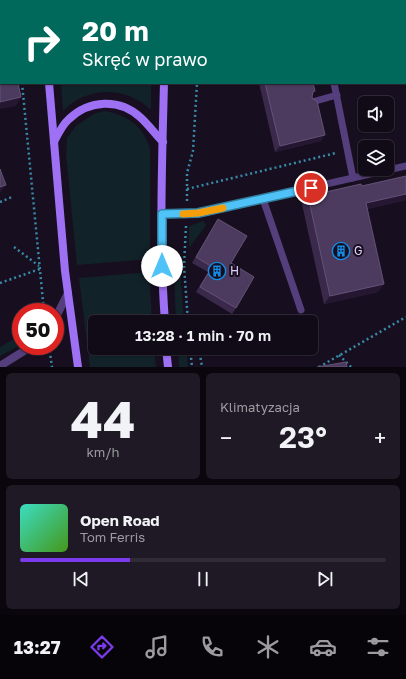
<!DOCTYPE html>
<html lang="pl">
<head>
<meta charset="utf-8">
<style>
	:root { --surface:#110b17; --page:#1e1924; --text:#f1f3f6; --muted:#9c9ba1; --line:#302b36; --accent:#7c3aed }
	body { margin:0; font-family:"Golos Text",sans-serif; background:var(--page); color:var(--text); height:100vh; display:flex; flex-direction:column; font-size:15px; white-space:nowrap }
	* { box-sizing:border-box; margin:0 }
	p { font-size:13px; color:var(--muted) }
	.icon { flex:none; width:22px; height:22px; fill:none; stroke:currentColor; stroke-width:2; stroke-linecap:round; stroke-linejoin:round }
	.map { position:relative; height:367px; overflow:hidden }
	.details { display:flex; flex-direction:column; gap:6px; padding:6px; background:#09060d; flex:1 }
	.details>* { flex:none }
	.guide { position:absolute; left:0px; top:0px; width:406px; height:84px; box-shadow:0 1px 3px #0004,0 0 0 1px var(--line); background:#00695c; color:#fff; overflow:hidden }
	.tools { position:absolute; left:358px; top:96px; display:grid; gap:8px }
	.tools a { display:grid; place-items:center; width:36px; height:36px; border-radius:6px; background:var(--surface); box-shadow:0 1px 3px #0004,0 0 0 1px var(--line); font-size:20px }
	.speed { position:absolute; left:12px; top:303px; display:flex; gap:8px; font-size:20px; font-weight:700; text-align:center }
	.speed>* { display:grid; place-content:center; width:52px; height:52px; border-radius:50%; background:var(--surface); box-shadow:0 1px 3px #0004,0 0 0 1px var(--line); line-height:1 }
	.speed .limit { border:6px solid #d22; background:#fff; color:#111 }
	.pin { position:absolute; display:grid; place-items:center; width:34px; height:34px; color:#fff; margin:-17px; border:2px solid #fff; border-radius:50%; box-shadow:0 1px 4px #0007 }
	.me { position:absolute; width:44px; margin:-22px; rotate:0deg; stroke-linejoin:round; filter:drop-shadow(0 0 3px #0008) }
	.turn { display:flex; align-items:center; gap:14px; height:84px; padding:0 16px; font-size:18px }
	.turn .icon { width:52px; height:52px; stroke-width:2.5 }
	.turn b { display:block; font-size:28px; line-height:34px }
	.big { font-size:30px; font-weight:600; line-height:1.1 }
	.details .card { flex:1; display:flex; flex-direction:column; justify-content:center; gap:6px; min-width:0; padding:0 14px; border-radius:6px; background:var(--page) }
	.details .dial { align-items:center; gap:0 }
	.dial b { font-size:52px; line-height:1 }
	.song { display:flex; align-items:center; gap:12px }
	.cover { width:48px; height:48px; border-radius:6px; background:linear-gradient(135deg,hsl(170 70% 55%),hsl(100 70% 35%)) }
	.played { height:4px; border-radius:2px; background:linear-gradient(90deg,var(--accent) 30%,var(--line) 30%) }
	.keys { display:flex; justify-content:space-around; direction:ltr }
	.heat { display:flex; justify-content:space-between; align-items:center; font-size:22px; direction:ltr }
	.details .tiles { flex:1; display:grid; gap:6px; grid-template-columns:1fr 1fr }
	.card:last-child { grid-column:span 2 }
	.trip { position:absolute; left:88px; top:315px; width:230px; height:40px; border-radius:6px; background:var(--surface); box-shadow:0 1px 3px #0004,0 0 0 1px var(--line); font-weight:600; line-height:40px; text-align:center }
	.menu { display:flex; height:64px; justify-content:space-around; align-items:center; background:#070409; color:var(--muted) }
	.menu .icon { width:28px; height:28px }
	.menu .active { color:var(--accent) }
	.menu b { font-size:18px; color:var(--text) }
	.map>svg:first-child { display:block }
</style>
</head>
<body>
<div class="map">
<svg width="406" height="367" viewBox="0 0 406 367">
	<rect width="100%" height="100%" fill="#170f1f"/>
	<g fill="#122229">
		<path d="M54 0H153L54 1Z"/>
		<path d="M61 83H151V110C126 86 87 86 63 111Z"/>
		<path d="M104 111C128 115 143 126 150 149V259L77 265 66 154 67 138 76 126 94 114Z"/>
		<path d="M203 221 206 225 189 248V226Z"/>
		<path d="M180 269 184 322H176L174 270Z"/>
		<path d="M149 272 152 322H95V348H154L156 367H90L79 278Z"/>
		<path d="M19 336H21V345L0 356V347Z"/>
		<path d="M178 348H186L188 367H179Z"/>
	</g>
	<g fill="none" stroke-linecap="round" stroke-linejoin="round">
		<g stroke="#388ba8" stroke-width="2.5" stroke-dasharray="2 3" stroke-linecap="butt">
			<path d="M10 0V1"/>
			<path d="M201 1V0"/>
			<path d="M22 83 44 312"/>
			<path d="M187 189 336 153"/>
			<path d="M187 201V173L193 151 197 83"/>
			<path d="M0 202 12 197"/>
			<path d="M186 226 184 266 188 322"/>
			<path d="M14 247 39 266"/>
			<path d="M0 283 40 269"/>
			<path d="M49 346 52 367"/>
			<path d="M190 348 192 367"/>
			<path d="M199 348 202 367"/>
			<path d="M339 355 351 367"/>
			<path d="M319 367 406 317"/>
		</g>
		<g stroke="#543e7b" stroke-width="7">
			<path d="M311 0V1"/>
			<path d="M334 83 353 178"/>
			<path d="M312 102 337 95"/>
			<path d="M263 199 301 310"/>
			<path d="M162 214 198 213 406 166"/>
		</g>
		<g stroke="#543e7b" stroke-width="8">
			<path d="M55 319 68 293"/>
			<path d="M0 366 32 346"/>
		</g>
		<g stroke="#9e70f3" stroke-width="8">
			<path d="M42 0V1"/>
			<path d="M167 1V0"/>
			<path d="M49 83 65 271 78 367"/>
			<path d="M164 83C162 162 159 243 165 322"/>
			<path d="M54 142C58 134 62 125 69 119 89 100 119 98 140 117 148 124 155 134 163 142"/>
			<path d="M166 348 168 367"/>
		</g>
	</g>
	<g fill="#3b294c">
		<path d="M239 0H293L294 1H240Z"/>
		<path d="M259 83H313L312 97 321 141 275 152Z"/>
		<path d="M362 186 406 200 367 209 378 292 324 304 302 204 308 196Z"/>
		<path d="M218 219 236 308 232 314 196 292 208 272 192 263Z"/>
	</g>
	<g fill="#251732">
		<path d="M21 97 16 106 0 109V102Z"/>
		<path d="M325 135 321 141 275 152 280 146Z"/>
		<path d="M6 185 0 193V187Z"/>
		<path d="M406 194V200L360 211 366 203Z"/>
		<path d="M384 284 378 292 324 304 330 296Z"/>
	</g>
	<g fill="#4d3b5f" stroke="#645277">
		<path d="M245 0H293L294 1H246Z"/>
		<path d="M0 7 1 11V83H18L21 97 0 102Z"/>
		<path d="M265 83H313L315 91 313 92 312 97 313 99 317 101 325 135 280 146Z"/>
		<path d="M0 169 6 185 0 187Z"/>
		<path d="M406 176V194L366 203 384 284 330 296 308 196 361 184 362 186Z"/>
		<path d="M218 219 247 236 231 263 254 277 236 308 200 287 212 267 196 257Z"/>
		<path d="M346 362 347 367H317Z"/>
	</g>
	<g fill="none" stroke-linecap="round" stroke-linejoin="round">
		<defs>
			<path id="route" d="M162 266V214L198 213 311 188"/>
		</defs>
		<use href="#route" stroke="#337fa1" stroke-width="10"/>
		<use href="#route" stroke="#4fc3f7" stroke-width="7"/>
		<path stroke="#f59e0b" stroke-width="7" d="M183 214 198 213 223 208"/>
	</g>
	<defs>
		<symbol id="building-ring" viewBox="-11 -11 22 22"><circle r="9.5" fill="#170f1f" stroke="#148ce5" stroke-width="1.5"/><path d="M-4-6H4V6H1V3H-1V6H-4ZM-2.5-4.3h1.7v1.8h-1.7ZM.8-4.3h1.7v1.8H.8ZM-2.5-1h1.7V.8h-1.7ZM.8-1h1.7V.8H.8Z" fill="#148ce5"/></symbol>
	</defs>
	<g fill-rule="evenodd">
		<use href="#building-ring" x="331" y="241" width="20" height="20"/>
		<use href="#building-ring" x="207" y="261" width="20" height="20"/>
	</g>
	<g text-anchor="middle" stroke-width="4" stroke-linejoin="round" paint-order="stroke">
		<g font-size="12" fill="#e3d1fb" stroke="#170f1f" text-anchor="start">
			<text x="354" y="255">G</text>
			<text x="230" y="275">H</text>
		</g>
	</g>
</svg>
<div class="tools">
<a><svg class="icon" aria-label="sound" viewBox="0 0 24 24"><path d="M4 9h4l5-4v14l-5-4H4zM17 9q2 3 0 6"/></svg></a>
<a><svg class="icon" aria-label="layers" viewBox="0 0 24 24"><path d="M12 4l9 5-9 5-9-5zM3 14l9 5 9-5"/></svg></a>
</div>
<div class="speed"><div class="limit">50</div></div>
<div class="pin" style="left:311px;top:188px;background:#d93025"><svg class="icon" aria-label="arrive" viewBox="0 0 24 24"><path d="M6 21V4h12l-3 4 3 4H6"/></svg></div>
<svg class="me" style="left:162px;top:266px" viewBox="-20 -20 40 40"><circle r="19" fill="#fff"/><path d="M0-13L10 11 0 6-10 11z" fill="#4fc3f7"/></svg>
<div class="trip">13:28 · 1 min · 70 m</div>
<div class="guide">
<div class="turn"><svg class="icon" aria-label="right" viewBox="0 0 24 24"><path d="M7 20v-9h11M14 6l5 5-5 5"/></svg><div><b>20 m</b>Skręć w prawo</div></div>
</div>
</div>
<section class="details">
<div class="tiles">
<div class="card dial"><b>44</b><p>km/h</p></div>
<div class="card"><p>Klimatyzacja</p>
<div class="heat"><a>−</a><b class="big">23°</b><a>+</a></div>
</div>
<div class="card">
<div class="song"><i class="cover"></i><div><b>Open Road</b><p>Tom Ferris</p></div></div>
<div class="played"></div>
<div class="keys"><svg class="icon" aria-label="previous" viewBox="0 0 24 24"><path d="M18 5L8 12l10 7zM5 5v14"/></svg><svg class="icon" aria-label="pause" viewBox="0 0 24 24"><path d="M8 5v14M16 5v14"/></svg><svg class="icon" aria-label="next" viewBox="0 0 24 24"><path d="M6 5l10 7-10 7zM19 5v14"/></svg></div>
</div>
</div>
</section>
<nav class="menu">
<b>13:27</b>
<svg class="icon active" aria-label="directions" viewBox="0 0 24 24"><path d="M12 3l9 9-9 9-9-9zM9 14v-3h6M13 9l2 2-2 2"/></svg>
<svg class="icon" aria-label="music" viewBox="0 0 24 24"><path d="M9 18V5l10-2v13"/><circle cx="6" cy="18" r="3"/><circle cx="16" cy="16" r="3"/></svg>
<svg class="icon" aria-label="phone" viewBox="0 0 24 24"><path d="M5 4h4l2 5-3 2q2 4 5 5l2-3 5 2v4C11 20 4 13 5 4z"/></svg>
<svg class="icon" aria-label="climate" viewBox="0 0 24 24"><path d="M12 3v18M4 7l16 10M4 17L20 7"/></svg>
<svg class="icon" aria-label="car" viewBox="0 0 24 24"><path d="M5 17H2v-5l4-1 3-4h7l3 4 3 1v5h-3M9 17h6M6 11h13"/><circle cx="7" cy="17" r="2"/><circle cx="17" cy="17" r="2"/></svg>
<svg class="icon" aria-label="filters" viewBox="0 0 24 24"><path d="M4 7h16M4 17h16"/><circle cx="9" cy="7" r="2"/><circle cx="15" cy="17" r="2"/></svg>
</nav>
</body>
</html>
